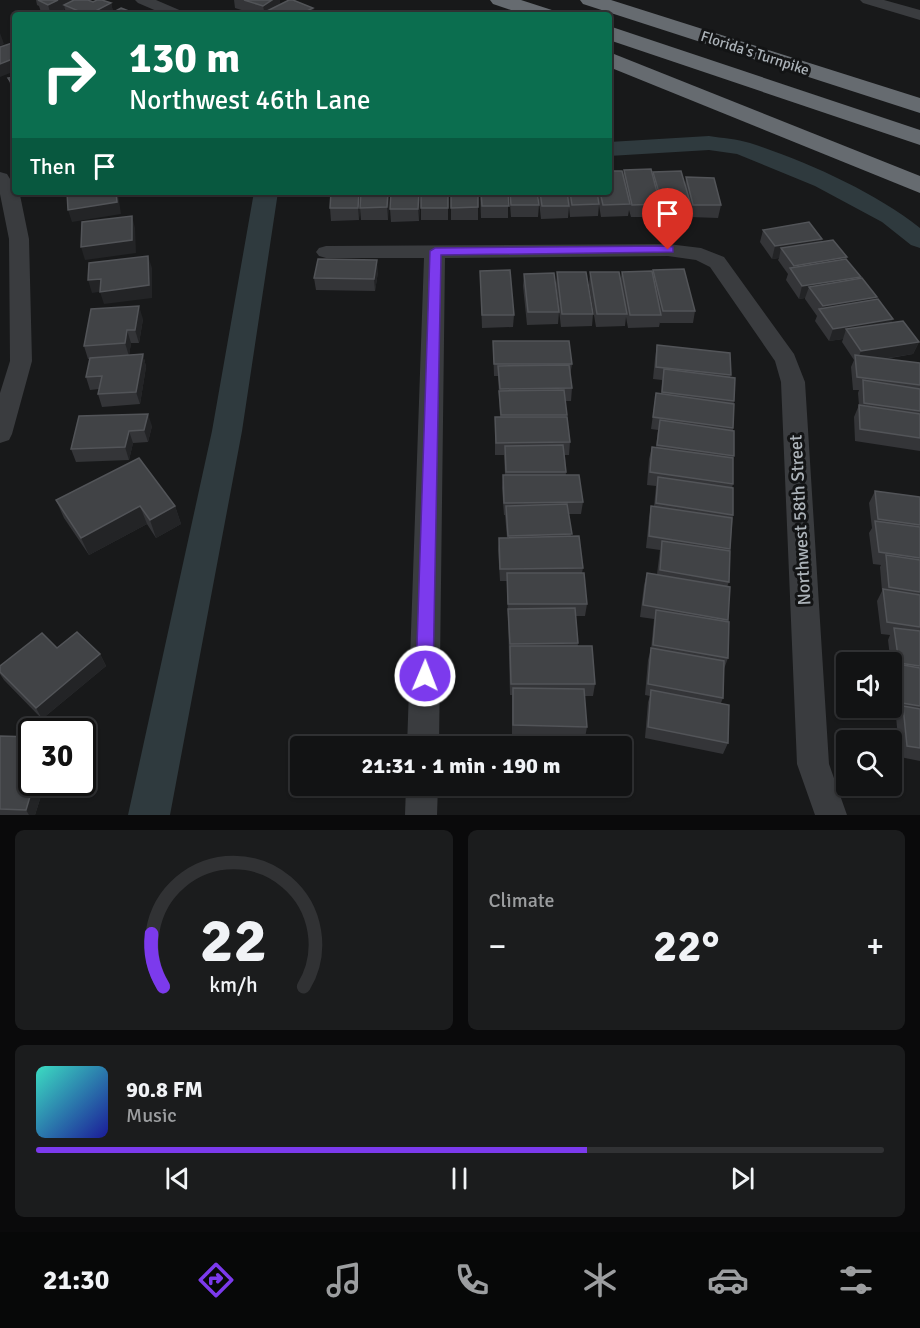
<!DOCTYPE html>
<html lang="en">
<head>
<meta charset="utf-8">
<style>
	:root { --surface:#121314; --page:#1b1c1d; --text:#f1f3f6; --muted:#9c9ea0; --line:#313234; --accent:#7c3aed }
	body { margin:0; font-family:Signika,sans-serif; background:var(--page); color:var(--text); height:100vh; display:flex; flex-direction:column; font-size:22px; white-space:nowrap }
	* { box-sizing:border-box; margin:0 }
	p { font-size:20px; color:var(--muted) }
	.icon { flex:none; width:33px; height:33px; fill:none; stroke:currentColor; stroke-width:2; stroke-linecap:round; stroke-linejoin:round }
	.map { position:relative; height:815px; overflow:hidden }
	.details { display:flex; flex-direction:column; gap:15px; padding:15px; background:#0a0a0b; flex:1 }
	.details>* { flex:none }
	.guide { position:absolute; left:12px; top:12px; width:600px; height:183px; border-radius:6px; box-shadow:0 2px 4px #0004,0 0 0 2px var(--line); background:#0b6e4f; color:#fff; overflow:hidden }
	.controls { position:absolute; left:836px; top:652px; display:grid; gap:12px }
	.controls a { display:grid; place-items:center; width:66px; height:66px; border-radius:6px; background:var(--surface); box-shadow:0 2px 4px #0004,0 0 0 2px var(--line); font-size:30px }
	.speed { position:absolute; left:18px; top:718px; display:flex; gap:12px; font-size:30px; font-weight:700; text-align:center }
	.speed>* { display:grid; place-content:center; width:78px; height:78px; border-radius:50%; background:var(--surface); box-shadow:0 2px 4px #0004,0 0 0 2px var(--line); line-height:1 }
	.speed .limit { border:3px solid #111; border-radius:9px; background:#fff; color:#111 }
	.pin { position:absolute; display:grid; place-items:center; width:51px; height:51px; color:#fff; margin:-62px -26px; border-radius:50% 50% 50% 0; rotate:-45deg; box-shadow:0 0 6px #0007 }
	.pin .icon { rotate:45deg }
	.me { position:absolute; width:66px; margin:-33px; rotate:1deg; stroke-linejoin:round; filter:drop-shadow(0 0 4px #0008) }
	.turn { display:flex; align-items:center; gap:21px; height:126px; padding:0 18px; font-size:27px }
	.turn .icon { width:78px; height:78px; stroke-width:2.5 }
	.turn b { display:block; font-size:42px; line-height:51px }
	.then { display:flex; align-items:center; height:57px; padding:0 18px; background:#0003; gap:12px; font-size:22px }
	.big { font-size:45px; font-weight:700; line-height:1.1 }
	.details .widget { flex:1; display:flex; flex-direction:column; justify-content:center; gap:9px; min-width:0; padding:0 21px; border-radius:9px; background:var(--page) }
	.details .dial { align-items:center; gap:0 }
	.dial svg { height:156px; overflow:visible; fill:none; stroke:var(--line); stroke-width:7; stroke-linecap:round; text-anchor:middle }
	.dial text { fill:var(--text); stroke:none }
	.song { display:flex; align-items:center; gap:18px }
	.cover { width:72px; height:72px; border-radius:9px; background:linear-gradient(135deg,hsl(170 70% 55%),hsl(240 70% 35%)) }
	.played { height:6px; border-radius:3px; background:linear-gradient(90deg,var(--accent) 65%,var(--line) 65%) }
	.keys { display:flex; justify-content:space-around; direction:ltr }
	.heat { display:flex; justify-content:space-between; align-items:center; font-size:33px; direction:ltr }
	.details .tiles { flex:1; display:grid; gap:15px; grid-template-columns:1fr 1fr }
	.widget:last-child { grid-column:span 2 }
	.trip { position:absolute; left:290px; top:736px; width:342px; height:60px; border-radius:6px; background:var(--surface); box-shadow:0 2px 4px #0004,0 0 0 2px var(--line); font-weight:700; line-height:60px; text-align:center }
	.tab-bar { display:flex; height:96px; justify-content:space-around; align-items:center; background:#070808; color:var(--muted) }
	.tab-bar .icon { width:42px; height:42px }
	.tab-bar .on { color:var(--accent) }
	.tab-bar b { font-size:27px; color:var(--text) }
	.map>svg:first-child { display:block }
</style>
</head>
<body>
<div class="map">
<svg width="920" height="815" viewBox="0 0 920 815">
	<rect width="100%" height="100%" fill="#18191a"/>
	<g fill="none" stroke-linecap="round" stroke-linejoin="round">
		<g fill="#2f3a3e" fill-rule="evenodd">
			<path d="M709 136C722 138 737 139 750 143 807 162 873 191 920 228V248L911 245 882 222 815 186 737 154 709 150 609 156V142Z"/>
			<path d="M254 192H278L242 431 170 815H128L212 431Z"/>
		</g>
		<g fill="#3a3c3f" fill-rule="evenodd">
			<path d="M135 0H156L184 12 187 15H166L138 3Z"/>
			<path d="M860 0H884L920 10V20L863 3Z"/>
			<path d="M0 172 7 174 15 187V192L20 195 29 239 32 361 12 434 9 440 0 443V393L10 361 9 239 0 194Z"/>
			<path d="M668 244 701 248 724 257 794 354 805 382 829 764 847 815H815L797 764 781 382 775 361 710 267 696 260 668 256 445 258 439 747H407L424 258H326L319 256 316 252 319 248 326 246Z"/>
			<path d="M406 786H438L437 815H405Z"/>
		</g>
		<g fill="#666b70" fill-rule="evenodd">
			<path d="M490 0H521L555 11 559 15H526L493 4Z"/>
			<path d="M580 0H611L920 98V113L583 4Z"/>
			<path d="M609 26 920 130V145L609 40Z"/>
			<path d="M609 52 920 176V193L609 67Z"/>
		</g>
	</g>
	<g fill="#343538">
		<path d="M36 0H88L93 2 111 3 113 12 139 15H66L65 9 53 15H49L41 12 39 6 37 5Z"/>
		<path d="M234 0H280V5L313 8 314 15H258L235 8Z"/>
		<path d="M15 77V95L12 90 8 78Z"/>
		<path d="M624 170 653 177V172L685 185 686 177 721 205 718 218 690 217 689 210 688 215H660L659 211 658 217H631L629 210 628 216 601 217 599 205 598 216 570 217 569 207 568 218 541 219 538 192H609L623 175Z"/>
		<path d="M361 192 359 220 331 221 330 208Z"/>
		<path d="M389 192 388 220H361L360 208Z"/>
		<path d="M420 192 419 221 391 222 390 209Z"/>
		<path d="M448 192V220H421V208Z"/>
		<path d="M451 192 478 207V220H451Z"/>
		<path d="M480 192H508V218H481Z"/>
		<path d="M509 192H537L539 205 538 217H511Z"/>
		<path d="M763 230 822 239 821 241 847 257 846 259 861 277 860 279 877 299 891 323 919 342 913 354 885 359 920 363V451L855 441 854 417 859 405 858 393 859 390H853L851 367 854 360 842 342 843 339 829 341 815 321 817 316 805 299V298L799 299 786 280 788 274 778 260 779 258 772 259 760 242Z"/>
		<path d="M653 270 695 311 693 323H660V322L659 327 628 328 626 317 625 326 596 327 589 285 590 272 620 281 622 272 652 274Z"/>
		<path d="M480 271 514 315 513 327 482 328Z"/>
		<path d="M378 272 375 291 316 290 314 278Z"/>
		<path d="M557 272 593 314 592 326 561 327 556 285Z"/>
		<path d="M524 274 559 312 558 324 527 325 523 286Z"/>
		<path d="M143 319 139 343H131L129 355 143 354 146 367 140 404 102 407 98 394 99 389 90 390 86 377 90 359H88L84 346Z"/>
		<path d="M493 341 572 364 570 376 572 388 571 401H565L570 442 569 455H565L566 475 583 502 581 514H569L571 537 583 568 582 573 587 604 585 616H576L578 646 595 684 593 696H584L587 727 585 738 512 736V695H510L507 581H500L498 550 499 538H507L505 515H504L502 488 503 475H505L504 455H495V417H500L499 395 498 376H494Z"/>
		<path d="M657 345 731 375 730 377 734 401 733 430 734 456 733 459V484L732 488 733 515 730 551 729 582 727 587 728 658 724 669 723 698 721 703 728 743 723 754 645 738 648 702 650 696 645 695 648 660 651 649 654 619 640 617 644 585 647 573 657 574 660 550 646 548 649 518 651 506H654L656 486 647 485 649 459 652 447H656L658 430 651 429 656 393 661 394 662 380 653 379 655 358Z"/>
		<path d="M79 416 152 426 148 442 133 443 129 460 76 462 71 449Z"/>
		<path d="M875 491 920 497V761L900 757 896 717 898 714 889 713V708H891V665L888 640 890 635 881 634 877 601 882 591 880 567 881 565 873 564 869 533 872 528 869 503Z"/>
		<path d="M56 500 175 506 181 524 156 538 147 524 89 555 64 518Z"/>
		<path d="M57 648 100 654 106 666 42 719 4 680 0 674V666Z"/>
		<path d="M0 736 32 783H45L35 815H0Z"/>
	</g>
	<g fill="#232426">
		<path d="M58 0H83L64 5 65 9 51 15 48 5Z"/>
		<path d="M272 0H280V7L267 11 268 15H265L263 6Z"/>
		<path d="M111 3 114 15H88Z"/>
		<path d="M313 8 314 15H299Z"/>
		<path d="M0 33 4 44 0 46Z"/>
		<path d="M15 58V71L0 77V64Z"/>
		<path d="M116 192H118V194L121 214 72 222 68 210Z"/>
		<path d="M359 192H361L359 220 358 208Z"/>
		<path d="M388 192H389L388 220 387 207Z"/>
		<path d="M419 192H420L419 221 418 209Z"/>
		<path d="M132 216 135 228 136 253 85 260 81 247Z"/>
		<path d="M822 239 818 251 781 248 779 258 772 259 775 246Z"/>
		<path d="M148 256 152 268V298L104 304 100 292Z"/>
		<path d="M847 257 843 270 792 272 794 266Z"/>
		<path d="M377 260 378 272 375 291 374 279Z"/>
		<path d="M861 277 856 289 809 287 805 298 799 299 802 286Z"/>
		<path d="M101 279 105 291 92 293 88 280Z"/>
		<path d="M877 297 873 310 821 311 823 306Z"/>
		<path d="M139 306 143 319 139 343 135 330Z"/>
		<path d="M893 319 888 331 846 329 843 339 829 341 833 329Z"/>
		<path d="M127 330 131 343 129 356 125 343Z"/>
		<path d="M919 342 913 354 856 363 861 351Z"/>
		<path d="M143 354 146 367 140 404 136 392Z"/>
		<path d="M148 414 152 426 148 442 144 430Z"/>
		<path d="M129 431 133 443 129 460 125 447Z"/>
		<path d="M140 506 147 524 89 555 81 538Z"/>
		<path d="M175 506 181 524 156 538 150 520Z"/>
		<path d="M100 654 106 666 42 719 36 708Z"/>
		<path d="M32 740V771L22 768Z"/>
		<path d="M34 783H45L35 815H29L26 810Z"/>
	</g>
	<g fill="#414346" stroke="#525458" stroke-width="1.5">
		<path d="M38 0H58L48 5Z"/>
		<path d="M74 0H88L93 2 97 0H102L111 3 88 15 64 5Z"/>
		<path d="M244 0H272L263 6Z"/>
		<path d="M289 0H293L313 8 299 15H277L267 11Z"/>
		<path d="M121 8 139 15H108Z"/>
		<path d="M15 42V58L0 64V47Z"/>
		<path d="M15 77V87H14L8 78Z"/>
		<path d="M651 169 660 204 632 205 624 170Z"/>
		<path d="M609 171H622L630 204 603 205 600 192H609Z"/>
		<path d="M681 171 690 202 662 203 653 172Z"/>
		<path d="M686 177 714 178 721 205H693Z"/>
		<path d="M67 192H116L117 202 68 210Z"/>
		<path d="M331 192H359L358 208H330Z"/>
		<path d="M361 192H388L387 207 360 208Z"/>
		<path d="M391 192H419L418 209H390Z"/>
		<rect x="421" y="192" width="27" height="16"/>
		<path d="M451 192H478V207L451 208Z"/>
		<path d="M481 192H508L509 206H482Z"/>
		<path d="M510 192H537L539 205H511Z"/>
		<path d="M540 192H567L569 206H542Z"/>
		<path d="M570 192H597L599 204 572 205Z"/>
		<path d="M132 216V240L81 247 82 222Z"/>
		<path d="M809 222 822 239 775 246 763 230Z"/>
		<path d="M833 240 847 257 794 266 781 248Z"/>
		<path d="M148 256 149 285 100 292 101 279 88 280 89 263Z"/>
		<path d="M318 259 377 260 374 279 314 278Z"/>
		<path d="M846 259 861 277 802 286 790 268Z"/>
		<path d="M684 269 695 311H663L653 270Z"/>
		<path d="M510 270 514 315H482L480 271Z"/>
		<path d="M652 271 661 315H630L622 272Z"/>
		<path d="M557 272H586L593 314H562Z"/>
		<path d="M590 272H619L627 314H597Z"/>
		<path d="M554 273 559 312H528L524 274Z"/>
		<path d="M862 278 877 297 823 306 809 287Z"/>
		<path d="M878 299 893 319 833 329 819 309Z"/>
		<path d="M139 306 135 330H127L125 343 84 346 91 309Z"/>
		<path d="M903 321 919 342 861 351 846 329Z"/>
		<path d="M493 341H569L572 364H494Z"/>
		<path d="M657 345 730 353 731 375 656 367Z"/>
		<path d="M143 354 136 392 98 394 102 376 86 377 90 358Z"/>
		<path d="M855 355 920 363V385L857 377Z"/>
		<path d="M569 365 572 388 500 389 498 366Z"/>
		<path d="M664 369 735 378 734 401 662 392Z"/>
		<path d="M863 380 920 389V411L864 403Z"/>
		<path d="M564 390 567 415H501L499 391Z"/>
		<path d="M656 393 734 404 733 428 653 417Z"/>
		<path d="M859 405 920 414V438L860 429Z"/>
		<path d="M148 414 144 430 129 431 125 447 71 449 79 416Z"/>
		<path d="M495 417H567L570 442 496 443Z"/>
		<path d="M660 420 734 431V456L657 445Z"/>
		<path d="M563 445 566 472H506L505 446Z"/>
		<path d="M652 447 733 458V484L650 472Z"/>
		<path d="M139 458 175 506 150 520 140 506 81 538 56 500Z"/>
		<path d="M503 475H579L583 502 504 503Z"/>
		<path d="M658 477 733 488V515L656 503Z"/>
		<path d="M875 491 920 497V525L878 519Z"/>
		<path d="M567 504 572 534 508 536 506 506Z"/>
		<path d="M651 506 732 518 730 549 649 536Z"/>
		<path d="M875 521 920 527V558L879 552Z"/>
		<path d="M579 536 583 568 500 569 499 538Z"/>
		<path d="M662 541 730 551 729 582 660 570Z"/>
		<path d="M886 555 920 560V592L889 587Z"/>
		<path d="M507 573H584L587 604H508Z"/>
		<path d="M647 573 730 587 728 620 643 605Z"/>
		<path d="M883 589 920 595V627L887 622Z"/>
		<path d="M575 608 578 643 510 644 508 609Z"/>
		<path d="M656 610 729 622 728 658 653 645Z"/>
		<path d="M894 628 920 631V666L899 663Z"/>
		<path d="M77 632 100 654 36 708 0 672V666L42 633 57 648Z"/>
		<path d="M510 646H592L595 684H511Z"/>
		<path d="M651 648 724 661 723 698 648 684Z"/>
		<path d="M892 663 920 668V706L896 702Z"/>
		<path d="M513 688 584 689 587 727 513 725Z"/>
		<path d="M651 690 729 705 728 743 648 727Z"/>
		<path d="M903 706 920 709V748L907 746Z"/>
		<path d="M0 736 32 737V740L22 768 32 769V783H34L26 810 0 809Z"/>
	</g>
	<path fill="#7c3aed" stroke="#51269a" stroke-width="1.5" d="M668 246 673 247V252L441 255 433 676 431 682 425 684 419 682 416 676 430 251 435 248Z"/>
	<g text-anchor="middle" stroke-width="6" stroke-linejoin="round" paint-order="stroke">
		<g font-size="15" fill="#acb3b9" stroke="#131415">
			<text transform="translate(755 53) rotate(18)" y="5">Florida's Turnpike</text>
		</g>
		<g font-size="18" fill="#acb3b9" stroke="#131415">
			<text transform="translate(800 520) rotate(-93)" y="6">Northwest 58th Street</text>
		</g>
	</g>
</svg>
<div class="controls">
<a><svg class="icon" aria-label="sound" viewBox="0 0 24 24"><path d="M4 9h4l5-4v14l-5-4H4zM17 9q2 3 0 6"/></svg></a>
<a><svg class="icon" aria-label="search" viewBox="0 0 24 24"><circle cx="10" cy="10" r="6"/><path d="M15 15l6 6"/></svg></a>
</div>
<div class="speed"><div class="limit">30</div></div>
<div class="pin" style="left:668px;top:250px;background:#d93025"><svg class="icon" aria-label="arrive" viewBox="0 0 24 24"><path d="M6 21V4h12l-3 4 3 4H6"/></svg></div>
<svg class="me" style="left:425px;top:676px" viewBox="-20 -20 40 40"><circle r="17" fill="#7c3aed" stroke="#fff" stroke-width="3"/><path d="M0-11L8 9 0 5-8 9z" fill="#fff"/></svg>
<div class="trip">21:31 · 1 min · 190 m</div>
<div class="guide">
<div class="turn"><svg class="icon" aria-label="right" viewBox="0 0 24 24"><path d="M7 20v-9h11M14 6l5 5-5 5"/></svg><div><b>130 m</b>Northwest 46th Lane</div></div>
<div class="then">Then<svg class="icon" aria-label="arrive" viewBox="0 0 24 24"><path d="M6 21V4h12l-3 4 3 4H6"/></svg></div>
</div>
</div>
<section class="details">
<div class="tiles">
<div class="widget dial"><svg viewBox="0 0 100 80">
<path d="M14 69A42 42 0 1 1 86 69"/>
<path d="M14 69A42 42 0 0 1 8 42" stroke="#7c3aed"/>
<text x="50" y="56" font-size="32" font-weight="700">22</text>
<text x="50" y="72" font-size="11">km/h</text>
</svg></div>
<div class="widget"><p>Climate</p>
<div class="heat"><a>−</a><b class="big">22°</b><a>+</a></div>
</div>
<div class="widget">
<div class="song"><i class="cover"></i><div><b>90.8 FM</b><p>Music</p></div></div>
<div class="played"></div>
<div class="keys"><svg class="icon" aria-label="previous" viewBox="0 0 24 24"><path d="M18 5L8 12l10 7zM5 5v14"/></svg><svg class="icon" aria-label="pause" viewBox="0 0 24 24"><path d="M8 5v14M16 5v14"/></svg><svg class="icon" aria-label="next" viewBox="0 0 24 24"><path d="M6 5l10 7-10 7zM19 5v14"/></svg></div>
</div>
</div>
</section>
<nav class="tab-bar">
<b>21:30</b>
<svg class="icon on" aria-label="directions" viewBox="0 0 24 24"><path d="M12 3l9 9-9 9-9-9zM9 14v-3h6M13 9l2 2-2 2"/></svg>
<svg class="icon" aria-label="music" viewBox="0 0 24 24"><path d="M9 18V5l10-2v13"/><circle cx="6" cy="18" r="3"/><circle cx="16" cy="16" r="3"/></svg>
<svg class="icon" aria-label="phone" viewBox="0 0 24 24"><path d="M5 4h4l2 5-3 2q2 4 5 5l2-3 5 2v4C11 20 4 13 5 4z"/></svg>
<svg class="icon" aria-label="climate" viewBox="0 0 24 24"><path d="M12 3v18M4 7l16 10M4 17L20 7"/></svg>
<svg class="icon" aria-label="car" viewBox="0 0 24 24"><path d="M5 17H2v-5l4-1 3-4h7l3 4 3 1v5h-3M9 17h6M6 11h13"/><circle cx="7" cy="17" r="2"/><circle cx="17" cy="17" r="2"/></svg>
<svg class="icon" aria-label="filters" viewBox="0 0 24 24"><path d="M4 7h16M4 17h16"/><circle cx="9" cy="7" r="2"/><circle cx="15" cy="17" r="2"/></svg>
</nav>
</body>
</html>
